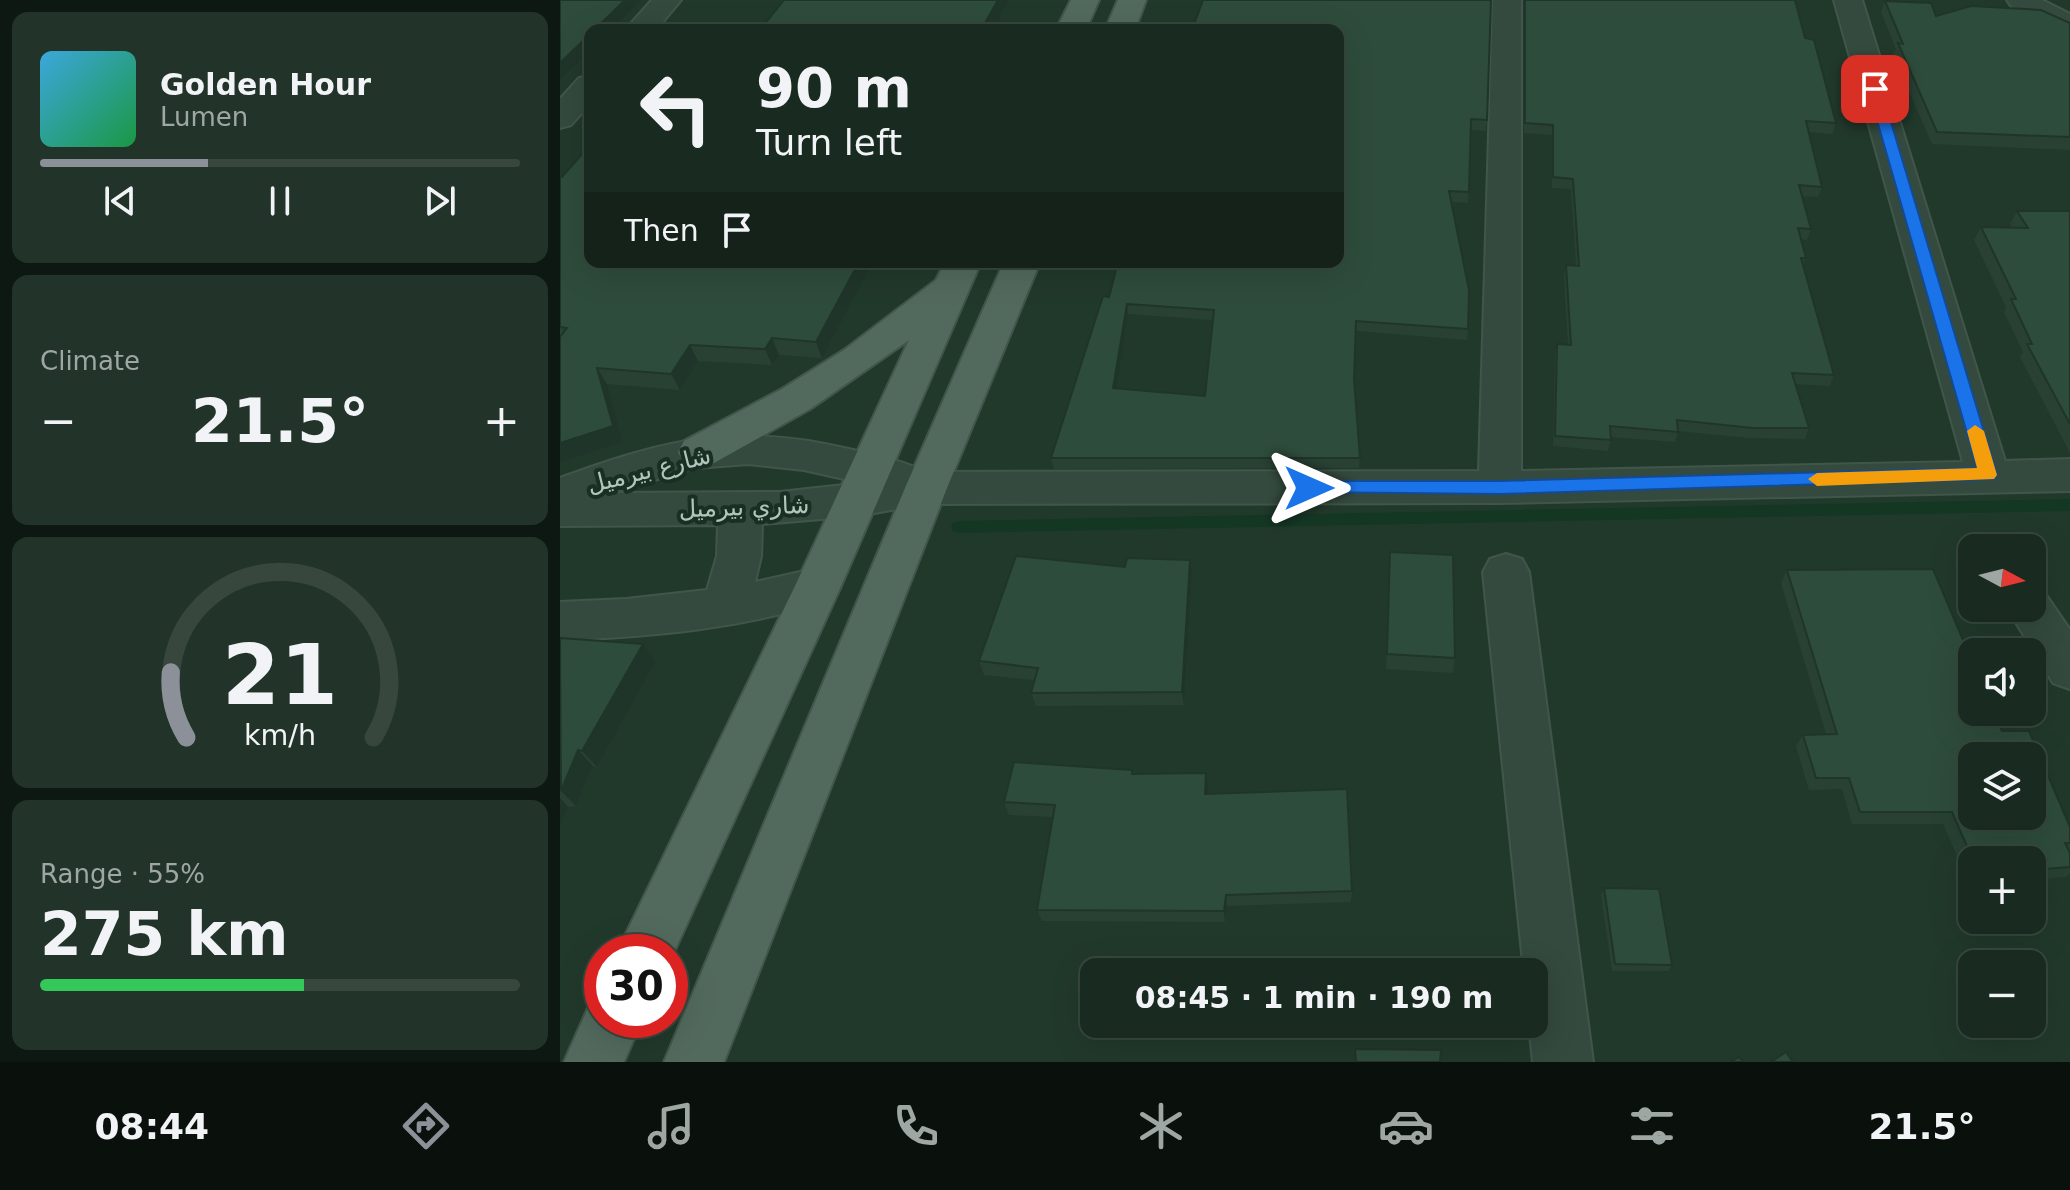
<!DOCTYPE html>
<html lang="en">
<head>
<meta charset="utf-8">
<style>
	:root { --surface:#192b20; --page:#223329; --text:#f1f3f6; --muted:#9fa7a5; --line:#37473e; --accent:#8c9099 }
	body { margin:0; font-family:"DejaVu Sans",Vazirmatn,sans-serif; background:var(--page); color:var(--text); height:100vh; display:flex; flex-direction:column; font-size:30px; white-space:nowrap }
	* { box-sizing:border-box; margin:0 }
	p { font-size:26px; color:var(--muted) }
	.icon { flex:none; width:44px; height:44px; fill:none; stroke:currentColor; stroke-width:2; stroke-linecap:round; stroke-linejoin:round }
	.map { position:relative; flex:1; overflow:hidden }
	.side { display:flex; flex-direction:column; gap:12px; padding:12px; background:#0e1812; width:560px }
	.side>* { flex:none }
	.banner { position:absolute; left:24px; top:24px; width:760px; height:244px; border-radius:16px; box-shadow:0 8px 32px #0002,0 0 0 2px var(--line); background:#192b20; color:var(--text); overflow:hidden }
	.needle { width:52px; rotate:97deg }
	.buttons { position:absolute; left:1398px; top:534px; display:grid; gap:16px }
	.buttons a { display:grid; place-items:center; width:88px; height:88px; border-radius:16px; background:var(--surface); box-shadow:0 8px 32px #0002,0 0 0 2px var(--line); font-size:40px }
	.speed { position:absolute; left:24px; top:934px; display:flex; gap:16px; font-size:40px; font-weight:700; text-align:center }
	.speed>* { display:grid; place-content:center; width:104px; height:104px; border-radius:50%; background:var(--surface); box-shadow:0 8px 32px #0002,0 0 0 2px var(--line); line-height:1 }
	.speed .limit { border:12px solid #d22; background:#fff; color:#111 }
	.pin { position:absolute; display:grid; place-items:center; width:68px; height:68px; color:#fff; margin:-34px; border-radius:16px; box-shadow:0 4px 12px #0006 }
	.me { position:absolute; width:88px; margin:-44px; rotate:90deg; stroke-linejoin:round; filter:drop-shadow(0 0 6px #0008) }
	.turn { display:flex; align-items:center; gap:28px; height:168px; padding:0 40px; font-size:36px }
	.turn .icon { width:104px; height:104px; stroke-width:2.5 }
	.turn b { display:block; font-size:56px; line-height:68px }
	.then { display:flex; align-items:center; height:76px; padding:0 40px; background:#0003; gap:16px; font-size:30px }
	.big { font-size:60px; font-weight:600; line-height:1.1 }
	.side .card { flex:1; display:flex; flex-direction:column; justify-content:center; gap:12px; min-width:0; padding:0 28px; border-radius:16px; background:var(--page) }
	.side .dial { align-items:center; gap:0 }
	.dial svg { height:208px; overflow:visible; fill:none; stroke:var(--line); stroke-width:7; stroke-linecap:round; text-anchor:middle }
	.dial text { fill:var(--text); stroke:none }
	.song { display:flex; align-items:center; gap:24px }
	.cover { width:96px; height:96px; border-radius:12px; background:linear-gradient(135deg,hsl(200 70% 55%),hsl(140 70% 35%)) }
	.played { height:8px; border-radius:4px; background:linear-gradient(90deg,var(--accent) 35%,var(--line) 35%) }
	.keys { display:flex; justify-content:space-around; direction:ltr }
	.heat { display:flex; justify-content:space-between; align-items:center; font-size:44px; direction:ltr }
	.charge { height:12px; border-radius:6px; background:linear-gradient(90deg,#34c759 55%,var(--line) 0) }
	.trip { position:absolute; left:520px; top:958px; width:468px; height:80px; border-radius:16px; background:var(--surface); box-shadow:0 8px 32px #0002,0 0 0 2px var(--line); font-weight:600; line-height:80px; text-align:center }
	.tab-bar { display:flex; height:128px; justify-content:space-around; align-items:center; background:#0a110d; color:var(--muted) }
	.tab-bar .icon { width:56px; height:56px }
	.tab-bar .on { color:var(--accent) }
	.tab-bar b { font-size:36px; color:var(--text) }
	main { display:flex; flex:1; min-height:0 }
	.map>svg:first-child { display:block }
</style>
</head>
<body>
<main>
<section class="side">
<div class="card">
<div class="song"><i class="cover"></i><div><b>Golden Hour</b><p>Lumen</p></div></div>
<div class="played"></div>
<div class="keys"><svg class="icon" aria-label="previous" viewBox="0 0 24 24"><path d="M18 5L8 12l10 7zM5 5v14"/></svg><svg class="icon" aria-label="pause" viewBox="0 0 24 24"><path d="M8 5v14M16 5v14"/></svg><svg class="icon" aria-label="next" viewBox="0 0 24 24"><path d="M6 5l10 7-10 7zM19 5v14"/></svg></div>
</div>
<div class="card"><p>Climate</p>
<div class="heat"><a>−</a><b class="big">21.5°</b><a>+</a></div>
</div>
<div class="card dial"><svg viewBox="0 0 100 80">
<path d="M14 69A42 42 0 1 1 86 69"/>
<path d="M14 69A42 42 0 0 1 8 44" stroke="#8c9099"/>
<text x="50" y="56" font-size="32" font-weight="700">21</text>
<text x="50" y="72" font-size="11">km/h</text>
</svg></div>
<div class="card"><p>Range · 55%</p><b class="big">275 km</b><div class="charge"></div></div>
</section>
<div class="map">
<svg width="1510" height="1062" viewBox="0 0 1510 1062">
	<rect width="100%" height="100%" fill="#21392b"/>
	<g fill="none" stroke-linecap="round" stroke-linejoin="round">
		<path fill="#143724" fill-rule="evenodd" d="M1510 499V511L399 533 393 531 391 527 393 523 399 521Z"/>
		<defs>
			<g id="minor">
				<path d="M92 0H121L96 30H65Z"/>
				<path d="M933 0H961V471L1403 462 1274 0H1302L1445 461 1510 459V491L940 503 366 504 297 516 202 524 201 556 195 582 258 568 274 573 281 586 274 599C186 628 93 637 0 640V602L66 599 147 590 157 556 158 525 0 526V478C107 439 175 422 289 449 313 455 343 460 365 472L919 471ZM188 464 244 470 302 483 220 492 49 493 136 468Z"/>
				<path d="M1447 0H1482L1510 14V35L1451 6Z"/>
				<path d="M30 76V104L11 125 0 128V99L19 78Z"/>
				<path d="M946 554 962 559 969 572 1033 1062H973L969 1024H974V972H964L923 572 930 559Z"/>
				<path d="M1472 590 1486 595 1510 630V689L1493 683 1447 608H1472Z"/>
			</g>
			<g id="major">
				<path d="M511 0H539L526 30H496Z"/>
				<path d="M558 0H586L575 30H545Z"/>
				<path d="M385 262H421L281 586 110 961V952H57L235 586 349 340 250 409 154 463 139 467 124 463 118 452 124 441 222 389 284 350 376 280Z"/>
				<path d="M444 262H480L387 488 164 1062H104L345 488Z"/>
				<path d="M42 995V1020H82L64 1062H4L32 999Z"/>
			</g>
		</defs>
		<use href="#minor" stroke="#41564a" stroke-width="4"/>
		<use href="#major" stroke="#41564a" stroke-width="4"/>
		<use href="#minor" fill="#344a3e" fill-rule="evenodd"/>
		<use href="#major" fill="#526a5d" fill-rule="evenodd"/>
	</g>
	<g fill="#284133" fill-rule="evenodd">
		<path d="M643 0 927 120 926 131 911 130 908 203 892 202 908 329 907 340 796 331 794 380 800 458 799 468 494 469 491 458 549 297ZM568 314 653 320 645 396 556 388Z"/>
		<path d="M964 0H1235L1245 38 1276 123 1272 134 1249 132 1262 187 1258 197 1242 196 1251 229 1247 240 1241 239 1246 258 1243 265 1274 375 1270 386 1235 384 1249 428 1245 439 1189 438 1118 431 1115 442 1051 437 1048 451 993 446 995 354 997 344 1008 345 1004 276 1006 265 1016 266 1011 189 992 188V135L964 133Z"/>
		<path d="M1325 1 1376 16 1510 23V150L1372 144 1333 55 1336 49 1321 12Z"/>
		<path d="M0 177H2L30 262H306L309 270 262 358 219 355 212 365 138 361 120 390 47 384 63 442 0 463Z"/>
		<path d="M1457 211H1510V453L1460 357 1463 352 1444 312 1446 307 1414 240 1421 227 1453 228 1450 224Z"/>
		<path d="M830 552 895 658 893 673 826 669Z"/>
		<path d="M1227 570 1442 731 1510 827V849L1509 850 1510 853V873L1506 877 1472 880V860H1412V885H1410L1383 824H1292L1282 789 1249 790 1236 746 1243 735 1266 734 1221 583Z"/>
		<path d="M632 574 624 705 476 706 471 693 474 680 424 675 419 661Z"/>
		<path d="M0 638 83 644 96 661 37 767 33 766 16 806 8 807 0 826Z"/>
		<path d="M646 773 647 794 792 891 791 902 667 906 665 922 482 921 477 910 493 817 449 815 444 802 573 774Z"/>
		<path d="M1044 888 1112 965 1108 971H1052L1041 895Z"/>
	</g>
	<g fill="#203529">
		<path d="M65 0H81L51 30H34Z"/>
		<path d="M438 0H449L433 30H421Z"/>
		<path d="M30 34V50L0 80V63Z"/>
		<path d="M299 262H306L309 270 262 358 256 342Z"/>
		<path d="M567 304 568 314 555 398 553 388Z"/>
		<path d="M212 338 219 355 212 365 205 349Z"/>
		<path d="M130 345 138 361 120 390 111 374Z"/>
		<path d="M37 368 47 384 63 442 0 463V443Z"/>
		<path d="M630 560 632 574 624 705 622 692Z"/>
		<path d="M83 644 96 661 37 767 22 751Z"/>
		<path d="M18 750 33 766 16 806 1 791Z"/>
		<path d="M646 773 648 786 647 806 645 794Z"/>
		<path d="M0 798 8 807 0 826Z"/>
		<path d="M666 895 667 906 665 922 664 911Z"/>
	</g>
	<g fill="#2e4c3b" stroke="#203529" stroke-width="2" fill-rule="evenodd">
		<path d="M0 0H65L34 30H30V34L0 63Z"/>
		<path d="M224 0H438L421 30H200Z"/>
		<path d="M643 0H931L927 120 911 119 909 192 889 191 909 290 908 329 796 321 794 379 800 458H491L543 296 549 297 558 262H778V30H632ZM567 304 654 310 645 396 553 388Z"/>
		<path d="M965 0H1235L1245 38 1254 40 1276 123 1246 121 1262 187 1239 185 1251 229 1238 228 1246 258H1241L1274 375 1232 373 1249 428H1193L1117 420 1118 432 1050 426 1051 440 995 436 997 344 1011 345 1006 265 1019 266 1013 179 993 177V125L965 123Z"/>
		<path d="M1325 1 1371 3 1376 16 1411 6 1481 10 1510 23V137L1377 132 1338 43 1343 44Z"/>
		<path d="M30 145V262H299L256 342 212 338 205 349 130 345 111 374 37 368 53 426 0 443V337L7 328 0 327V177H2Z"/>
		<path d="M1457 211H1510V424L1467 344H1472L1451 299H1456L1421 227 1468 228Z"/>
		<path d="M830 552 893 555 895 658 827 654Z"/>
		<path d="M456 556 565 567 567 558 630 560 622 692 471 693 478 668 419 661Z"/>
		<path d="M1373 569 1412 661V712H1433L1442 731H1469L1510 827V843H1505L1510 853V867L1472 870V860H1413L1392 812H1300L1289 778H1256L1243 735 1277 734 1227 570ZM1412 756H1472V816H1412Z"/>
		<path d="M0 638 83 644 22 751 18 750 1 791Z"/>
		<path d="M454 762 572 770V774L646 773 645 794 787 789 792 891 666 895 664 911 477 910 495 805 444 802Z"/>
		<path d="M1044 888 1099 889 1112 965 1055 964Z"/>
		<path d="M795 1049 881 1050 880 1062H796Z"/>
		<path d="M1226 1052 1233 1062H1211Z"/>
		<path d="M1179 1057 1183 1062H1171Z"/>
	</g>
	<path fill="#1a73e8" stroke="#114b97" stroke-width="2" d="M1310 86 1321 89 1437 475 1434 479 940 494 742 492 740 488 749 481H940L1417 468 1308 89Z"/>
	<path fill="#f59e0b" d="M1415 425 1424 431 1437 475 1434 479 1257 486 1248 479 1257 473 1417 468 1407 431Z"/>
	<g text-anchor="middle" stroke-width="8" stroke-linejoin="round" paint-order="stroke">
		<g font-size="24" fill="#afc6ba" stroke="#1a2e23">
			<text transform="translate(89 470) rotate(-14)" y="8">شارع بيرميل</text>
			<text transform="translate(184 507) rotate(-2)" y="8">شاري بيرميل</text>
		</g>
	</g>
</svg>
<div class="buttons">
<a><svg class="needle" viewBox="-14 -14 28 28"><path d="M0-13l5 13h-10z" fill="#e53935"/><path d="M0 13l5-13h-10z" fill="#9fa7a5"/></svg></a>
<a><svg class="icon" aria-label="sound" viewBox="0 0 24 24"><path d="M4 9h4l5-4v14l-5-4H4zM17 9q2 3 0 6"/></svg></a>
<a><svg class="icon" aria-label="layers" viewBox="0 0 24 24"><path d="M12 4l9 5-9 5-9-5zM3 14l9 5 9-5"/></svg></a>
<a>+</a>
<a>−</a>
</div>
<div class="speed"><div class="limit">30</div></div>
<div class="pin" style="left:1315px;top:89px;background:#d93025"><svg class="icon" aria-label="arrive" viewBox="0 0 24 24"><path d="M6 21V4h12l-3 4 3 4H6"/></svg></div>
<svg class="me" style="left:749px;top:488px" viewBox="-20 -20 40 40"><path d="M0-17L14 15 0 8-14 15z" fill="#1a73e8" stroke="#fff" stroke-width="4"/></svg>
<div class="trip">08:45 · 1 min · 190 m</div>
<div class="banner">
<div class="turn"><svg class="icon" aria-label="left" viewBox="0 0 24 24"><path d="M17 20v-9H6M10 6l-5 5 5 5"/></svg><div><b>90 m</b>Turn left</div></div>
<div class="then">Then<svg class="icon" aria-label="arrive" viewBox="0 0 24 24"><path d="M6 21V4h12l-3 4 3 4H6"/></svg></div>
</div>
</div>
</main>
<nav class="tab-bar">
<b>08:44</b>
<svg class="icon on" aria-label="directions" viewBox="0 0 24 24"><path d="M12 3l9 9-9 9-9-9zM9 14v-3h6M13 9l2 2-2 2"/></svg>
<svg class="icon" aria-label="music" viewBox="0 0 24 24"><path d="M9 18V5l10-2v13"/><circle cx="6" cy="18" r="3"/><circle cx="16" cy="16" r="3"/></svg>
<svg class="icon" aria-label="phone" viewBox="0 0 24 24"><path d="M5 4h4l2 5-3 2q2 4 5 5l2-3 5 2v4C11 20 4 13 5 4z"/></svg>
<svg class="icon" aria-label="climate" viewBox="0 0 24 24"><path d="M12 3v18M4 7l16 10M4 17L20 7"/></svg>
<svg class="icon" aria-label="car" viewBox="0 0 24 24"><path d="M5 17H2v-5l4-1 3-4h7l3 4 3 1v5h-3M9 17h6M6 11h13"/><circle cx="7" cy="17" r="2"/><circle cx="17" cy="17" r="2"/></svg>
<svg class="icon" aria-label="filters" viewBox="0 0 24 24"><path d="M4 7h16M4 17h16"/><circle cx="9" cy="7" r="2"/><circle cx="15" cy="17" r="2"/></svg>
<b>21.5°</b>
</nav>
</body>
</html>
